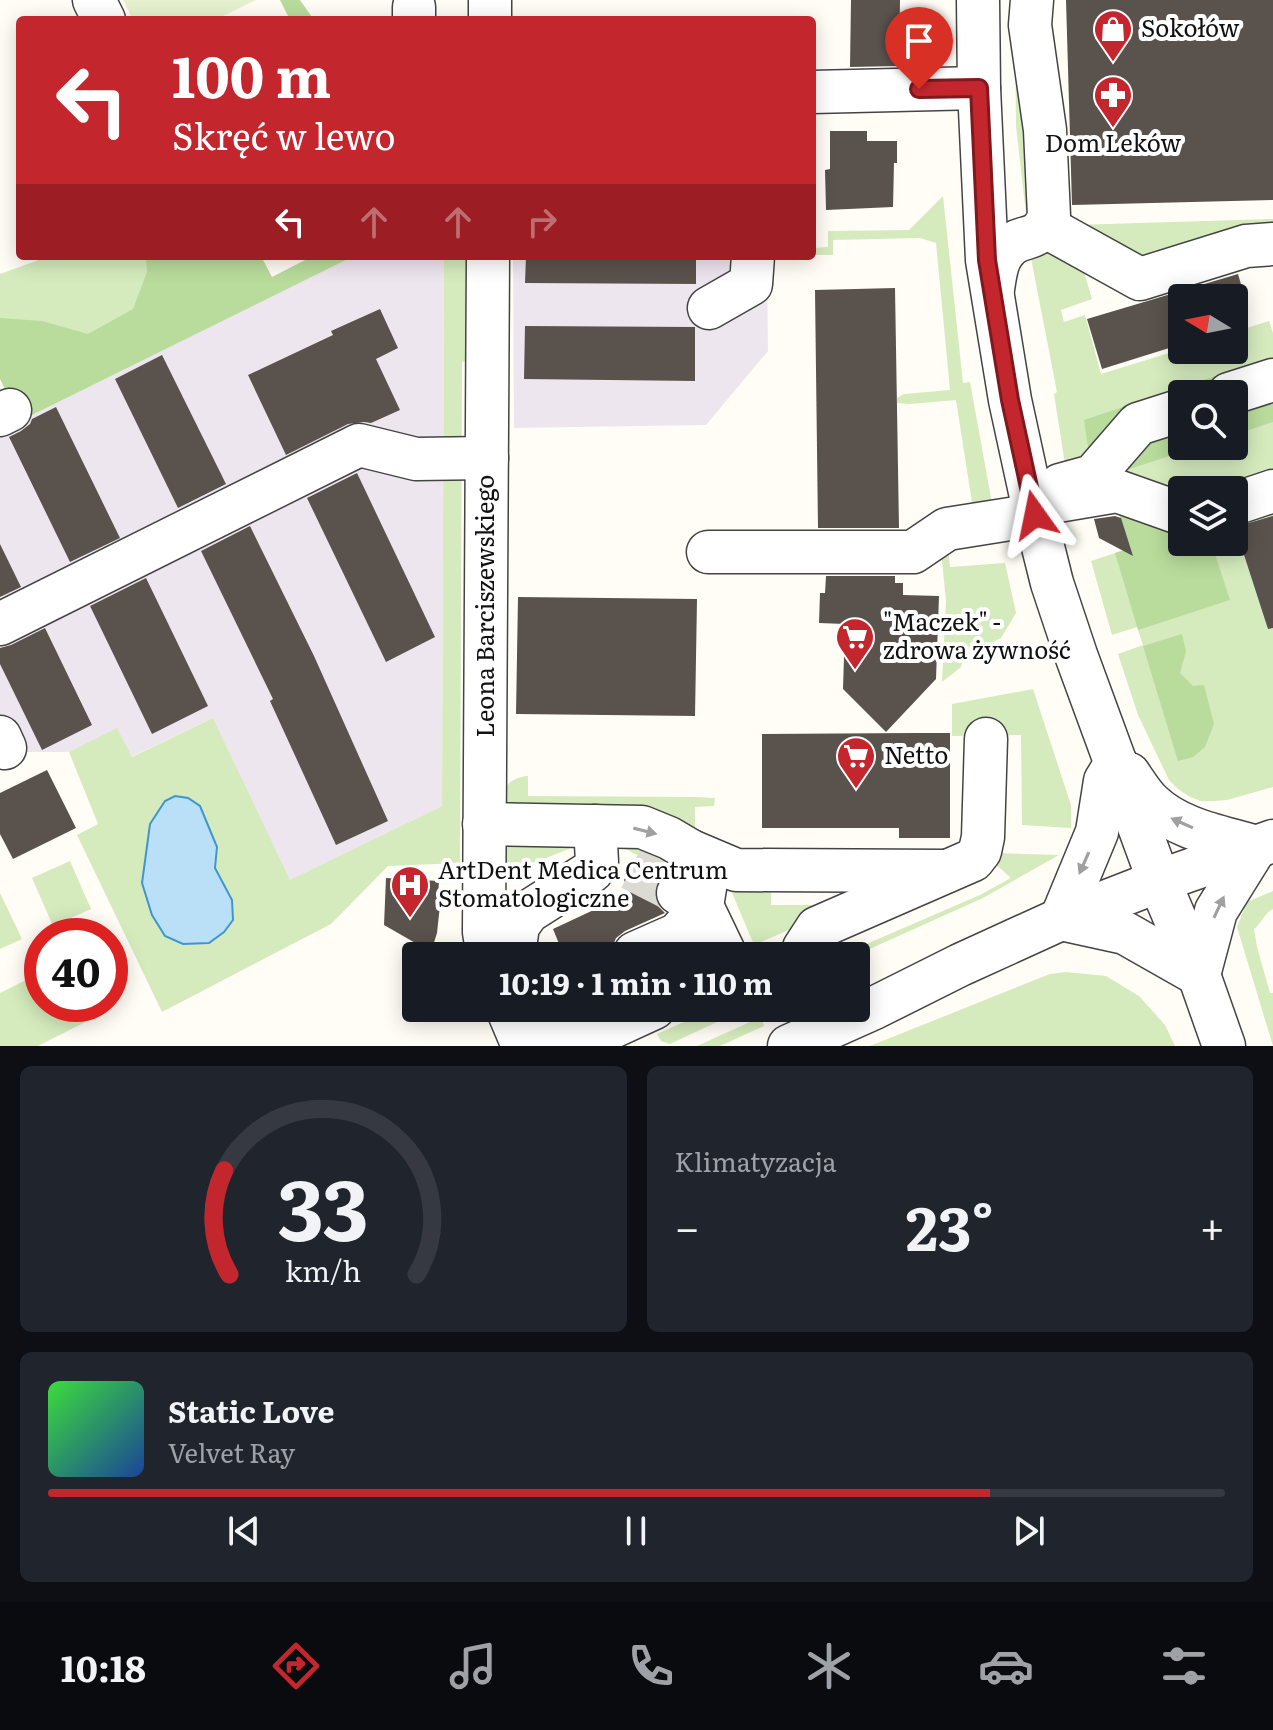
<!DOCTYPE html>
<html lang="pl">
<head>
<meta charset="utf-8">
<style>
	:root { --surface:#171b24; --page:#20242c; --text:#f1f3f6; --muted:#9ea1a6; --line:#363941; --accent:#c4262e }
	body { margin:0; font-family:Literata,serif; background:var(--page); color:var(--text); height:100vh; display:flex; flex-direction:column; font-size:30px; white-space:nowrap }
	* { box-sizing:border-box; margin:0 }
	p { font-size:26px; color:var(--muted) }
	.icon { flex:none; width:44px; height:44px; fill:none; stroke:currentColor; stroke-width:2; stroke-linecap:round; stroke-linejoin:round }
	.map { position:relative; height:1046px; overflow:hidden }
	.drawer { display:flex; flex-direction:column; gap:20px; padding:20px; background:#0d0f14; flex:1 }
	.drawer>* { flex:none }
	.banner { position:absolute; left:16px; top:16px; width:800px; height:244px; border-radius:8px; box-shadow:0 4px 20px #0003; background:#c4262e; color:#fff; overflow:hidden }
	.needle { width:52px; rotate:280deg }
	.controls { position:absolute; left:1168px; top:284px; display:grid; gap:16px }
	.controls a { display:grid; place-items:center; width:80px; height:80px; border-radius:8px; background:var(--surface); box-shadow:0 4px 20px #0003; font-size:40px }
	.speed { position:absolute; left:24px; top:918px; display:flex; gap:16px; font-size:40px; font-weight:700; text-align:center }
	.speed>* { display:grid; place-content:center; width:104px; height:104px; border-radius:50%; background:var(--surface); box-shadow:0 4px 20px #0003; line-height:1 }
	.speed .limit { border:12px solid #d22; background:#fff; color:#111 }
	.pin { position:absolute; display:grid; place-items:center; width:68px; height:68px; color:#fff; margin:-82px -34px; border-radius:50% 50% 50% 0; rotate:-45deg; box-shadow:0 0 8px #0007 }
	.pin .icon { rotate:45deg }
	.me { position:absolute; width:88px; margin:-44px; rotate:348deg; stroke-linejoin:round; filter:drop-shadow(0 0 6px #0008) }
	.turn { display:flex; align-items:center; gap:28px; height:168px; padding:0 24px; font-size:36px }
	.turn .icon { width:104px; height:104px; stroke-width:2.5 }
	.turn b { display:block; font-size:56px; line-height:68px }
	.lanes { display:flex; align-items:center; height:76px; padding:0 24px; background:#0003; justify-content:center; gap:40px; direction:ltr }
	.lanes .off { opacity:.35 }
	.big { font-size:60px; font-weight:700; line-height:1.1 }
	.drawer .card { flex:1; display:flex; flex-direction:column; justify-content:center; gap:12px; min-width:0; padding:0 28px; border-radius:12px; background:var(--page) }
	.drawer .dial { align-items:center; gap:0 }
	.dial svg { height:208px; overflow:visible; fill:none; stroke:var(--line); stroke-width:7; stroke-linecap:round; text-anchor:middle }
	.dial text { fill:var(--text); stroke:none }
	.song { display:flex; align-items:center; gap:24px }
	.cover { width:96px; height:96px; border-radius:12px; background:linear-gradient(135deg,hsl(120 70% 55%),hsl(220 70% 35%)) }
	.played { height:8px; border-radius:4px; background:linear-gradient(90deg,var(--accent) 80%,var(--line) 80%) }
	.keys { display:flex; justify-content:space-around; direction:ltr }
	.heat { display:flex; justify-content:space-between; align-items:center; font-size:44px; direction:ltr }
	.drawer .tiles { flex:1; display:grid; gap:20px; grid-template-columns:1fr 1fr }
	.card:last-child { grid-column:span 2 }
	.trip { position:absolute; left:402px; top:942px; width:468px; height:80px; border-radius:8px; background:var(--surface); box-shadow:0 4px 20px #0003; font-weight:700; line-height:80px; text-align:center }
	.menu { display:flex; height:128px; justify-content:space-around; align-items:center; background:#090b0e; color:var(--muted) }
	.menu .icon { width:56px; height:56px }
	.menu .on { color:var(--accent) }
	.menu b { font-size:36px; color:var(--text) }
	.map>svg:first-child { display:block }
</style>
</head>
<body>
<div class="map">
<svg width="1273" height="1046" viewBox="0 0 1273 1046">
	<rect width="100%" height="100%" fill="#fffdf5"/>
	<g fill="#eee6ef">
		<path d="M354 256H444L442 806 289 881 213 718 131 757 117 729 69 752H0V431Z"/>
		<path d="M513 256H767L768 351 706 425 514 428Z"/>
	</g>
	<g fill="#d5ebbd" fill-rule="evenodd">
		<path d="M1015 0 1031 213 1026 214 1016 126Z"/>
		<path d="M943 196 963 383 970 382 993 509H973L956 400 910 404 896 403 897 398 904 394 950 390 936 243 920 238 833 240V255H812V248L828 247V231L909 230Z"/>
		<path d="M1273 219V234L1153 264 1074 225Z"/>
		<path d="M1051 251 1081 262 1092 299 1061 310 1064 322 1085 315 1101 374 1182 349V350H1234V332L1269 321 1273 333V787L1227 800 1214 801H1201L1190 797 1178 789 1169 780 1138 715 1118 654 1143 645 1137 627 1112 635 1091 561 1130 548 1118 511 1068 483 1054 394 1057 392 1030 253ZM1182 394H1234V446H1182ZM1182 490H1234V542H1182Z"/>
		<path d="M50 256H201L29 416 0 336V274Z"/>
		<path d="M444 256H468V361L462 362 460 863 388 866 331 924 162 1012 77 835 98 824 69 752 117 728 132 757 213 718 290 880 442 806Z"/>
		<path d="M948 547 950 567 1005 563 1016 613 1001 638 964 656 961 667 942 682 946 601 941 550Z"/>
		<path d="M1033 689 1071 805V828L1022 825 1021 735 952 736V704Z"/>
		<path d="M528 776V796L695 797 715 798 714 806 695 807V833L505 808 503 790C510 781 516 777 528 776Z"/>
		<path d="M517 838 579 845 505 874 499 956 505 846Z"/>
		<path d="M624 839 692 866 685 881 622 847Z"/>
		<path d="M996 853 1059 855 983 898 854 956H822L834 939 841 955 980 895 1011 878 992 861Z"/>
		<path d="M70 861 91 909 53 926 32 878Z"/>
		<path d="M842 882 849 883 854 902 754 945 730 888 771 886V905H841Z"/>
		<path d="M1273 891V909C1265 912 1261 924 1254 929L1257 947 1270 993H1273V1046L1237 927 1247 902Z"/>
		<path d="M0 893 22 939 0 949Z"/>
		<path d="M42 972V1004H96L101 1014 38 1046H0V993Z"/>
		<path d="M1066 972 1106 976 1139 996 1165 1025 1175 1046H870L1050 974Z"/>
		<path d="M715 1008H747L670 1044 661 1041 657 1034Z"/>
		<path d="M761 1017 764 1026 720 1046H697Z"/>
	</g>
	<g fill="#b9dc9c">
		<path d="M280 0H300L314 20H290Z"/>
		<path d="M146 256H261L272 277 313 256H354L20 421 0 379V318L42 321 88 334 133 309 147 272Z"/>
		<path d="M1273 357V422L1234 435V394H1182V446H1200L1093 481 1084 420Z"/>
		<path d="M1132 506 1182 535V542H1211L1230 600 1138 630 1115 553 1130 548 1118 510Z"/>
		<path d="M1182 634 1186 651 1180 673 1193 686 1204 685 1214 724 1205 747 1193 757 1178 761 1143 646Z"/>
	</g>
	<path fill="#e6f2cf" d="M123 0H256L215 20H133Z"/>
	<path fill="#b9e0f7" stroke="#3f96cf" stroke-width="2" d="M175 796 188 798 200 806 217 847 215 868 232 900 233 920 224 932 209 943 183 944 165 936 152 915 142 883 150 824 165 801Z"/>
	<g fill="#5a524d">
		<path d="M851 0H900L899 66 850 67Z"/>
		<path d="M1066 0H1273V200L1072 205Z"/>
		<path d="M830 131H867V141H897V163H894L893 207 826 210 825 170 830 169Z"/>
		<path d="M526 256 696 257V284L525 283Z"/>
		<path d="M1238 274 1245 298H1182V344L1102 369 1087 319Z"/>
		<path d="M895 288 899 528H818L815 290Z"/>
		<path d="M380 309 398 348 376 359 400 410 371 423 364 422 348 424 286 455 248 375 333 335 331 331Z"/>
		<path d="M525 326 695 327V381L524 379Z"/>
		<path d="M162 355 226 484 178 508 115 379Z"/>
		<path d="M56 407 120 538 70 562 9 437 21 431 30 424 32 419Z"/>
		<path d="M357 473 435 637 386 662 307 498Z"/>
		<path d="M1115 516 1121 518 1133 556 1099 538 1094 519Z"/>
		<path d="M1273 516V628L1268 629 1235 527Z"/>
		<path d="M250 526 314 656 388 821 336 845 270 701 273 699 201 551Z"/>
		<path d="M0 544 21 587 0 597Z"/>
		<path d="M826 576H895V583H903V595L939 596 936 679 886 732 843 689 845 624 819 623 820 593H825Z"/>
		<path d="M146 578 208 706 152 734 90 606Z"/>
		<path d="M518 597 697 599 695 716 516 714Z"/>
		<path d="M45 628 92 725 42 750 0 664V648L11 645Z"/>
		<path d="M914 733H950V838H899V828H762V734Z"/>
		<path d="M47 770 76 828 13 859 0 834V793Z"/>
		<path d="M638 856 668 872 657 881 654 893 657 905 665 913 625 931 616 938 611 950 612 956H564L553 929 630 893 624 880Z"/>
		<path d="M386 878 439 881 438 896H441L437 933 431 952 384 925Z"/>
	</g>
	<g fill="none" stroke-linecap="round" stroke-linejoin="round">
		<g stroke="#dbdad3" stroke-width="42" stroke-dasharray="42 21" stroke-linecap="butt">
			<path d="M631 869 678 893"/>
			<path d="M587 1008 602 1016"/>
		</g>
		<defs>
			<g id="minor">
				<path d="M94 0 104 20"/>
				<path d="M978 0 979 88 987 260 1010 400 1035 515 1052 583 1076 655 1159 881 1199 975 1224 1046"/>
				<path d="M414 20V7"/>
				<path d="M490 20V0"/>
				<path d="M812 92 979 88"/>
				<path d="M1046 227 1140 279 1246 246 1273 244"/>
				<path d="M993 289C995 277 996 261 1005 251 1020 231 1039 246 1049 216L1045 130 1030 25 1032 0"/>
				<path d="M709 308 751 284 753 256"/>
				<path d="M1229 394 1273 380"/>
				<path d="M0 415 10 410"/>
				<path d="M1060 485 1093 476 1138 424 1182 410"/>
				<path d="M1234 504 1273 491"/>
				<path d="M1034 505 1117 491 1182 514"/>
				<path d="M708 552H913L947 529 1035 515"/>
				<path d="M0 624 359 445 416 459 487 458"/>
				<path d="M0 737 5 748"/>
				<path d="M1129 774C1136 784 1143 796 1152 804 1180 830 1220 836 1256 847"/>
				<path d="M484 824 642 827 669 838 691 851 736 870 947 871"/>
				<path d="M678 893 702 906 726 956"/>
				<path d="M1061 919 1097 832 1105 781 1116 763"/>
				<path d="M1061 919 1125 933 1199 975"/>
				<path d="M635 953 678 934 702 906 707 876 691 851"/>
				<path d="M488 956 484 932 488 256"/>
				<path d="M518 956 515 947 518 926 528 912 592 871 597 862 595 826"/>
				<path d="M804 956V948L817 928 973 860 980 851 983 837 986 739"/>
				<path d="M1199 975 1216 911 1256 847"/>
				<path d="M507 1008 523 1046"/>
				<path d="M538 1008 550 1034 562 1041 580 1042 654 1008"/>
				<path d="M789 1046 874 1008 960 965 1061 919 1159 881 1273 841"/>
			</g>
		</defs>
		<use href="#minor" stroke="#444" stroke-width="45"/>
		<use href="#minor" stroke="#fff" stroke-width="42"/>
	</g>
	<defs><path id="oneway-solid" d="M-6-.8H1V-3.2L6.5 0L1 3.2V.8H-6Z" transform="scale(2)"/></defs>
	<g fill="#a0a0a0">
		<use href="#oneway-solid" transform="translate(1182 823) rotate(-156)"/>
		<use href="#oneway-solid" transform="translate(645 831) rotate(14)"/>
		<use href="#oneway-solid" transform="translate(1084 863) rotate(114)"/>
		<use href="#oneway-solid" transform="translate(1219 907) rotate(-65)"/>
	</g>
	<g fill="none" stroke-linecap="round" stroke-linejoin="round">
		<defs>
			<path id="route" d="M919 89 979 88 987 260 1010 400 1035 515"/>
		</defs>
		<use href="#route" stroke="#7f191e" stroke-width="20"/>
		<use href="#route" stroke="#c4262e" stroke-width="14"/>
	</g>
	<defs>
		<symbol id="shop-pin" viewBox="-11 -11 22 30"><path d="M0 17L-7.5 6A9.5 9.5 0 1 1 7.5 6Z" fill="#c4262e" stroke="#fff"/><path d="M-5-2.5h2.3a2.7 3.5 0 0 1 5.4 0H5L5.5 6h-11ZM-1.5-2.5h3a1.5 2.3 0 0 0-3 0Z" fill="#fff"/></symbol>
		<symbol id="pharmacy-pin" viewBox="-11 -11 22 30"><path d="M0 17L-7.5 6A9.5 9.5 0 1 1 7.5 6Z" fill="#c4262e" stroke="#fff"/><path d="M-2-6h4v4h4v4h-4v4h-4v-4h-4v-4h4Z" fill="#fff"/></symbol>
		<symbol id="supermarket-pin" viewBox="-11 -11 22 30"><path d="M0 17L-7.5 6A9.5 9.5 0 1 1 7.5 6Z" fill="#c4262e" stroke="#fff"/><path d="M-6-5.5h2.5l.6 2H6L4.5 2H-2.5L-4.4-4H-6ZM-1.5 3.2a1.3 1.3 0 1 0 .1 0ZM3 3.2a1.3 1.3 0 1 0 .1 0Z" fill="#fff"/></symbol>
		<symbol id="hospital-pin" viewBox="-11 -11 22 30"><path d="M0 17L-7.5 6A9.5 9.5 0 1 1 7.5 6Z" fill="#c4262e" stroke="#fff"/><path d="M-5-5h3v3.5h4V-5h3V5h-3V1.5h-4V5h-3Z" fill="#fff"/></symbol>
	</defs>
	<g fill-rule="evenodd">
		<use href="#shop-pin" x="1091" y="7" width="44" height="60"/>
		<use href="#pharmacy-pin" x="1091" y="73" width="44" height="60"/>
		<use href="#supermarket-pin" x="833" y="615" width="44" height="60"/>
		<use href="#supermarket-pin" x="834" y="734" width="44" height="60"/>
		<use href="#hospital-pin" x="388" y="863" width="44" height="60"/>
	</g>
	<g text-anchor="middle" stroke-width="8" stroke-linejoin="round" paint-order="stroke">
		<g font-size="24" fill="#111" stroke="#fff" text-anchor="start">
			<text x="1141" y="37">Sokołów</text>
			<text x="1113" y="152" text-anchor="middle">Dom Leków</text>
			<text x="883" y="631">"Maczek" -<tspan x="883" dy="28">zdrowa żywność</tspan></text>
			<text x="884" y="764">Netto</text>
			<text x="438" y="879">ArtDent Medica Centrum<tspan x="438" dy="28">Stomatologiczne</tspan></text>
		</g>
		<g font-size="24" fill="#111" stroke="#fff">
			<text transform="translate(486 606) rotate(-90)" y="8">Leona Barciszewskiego</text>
		</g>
	</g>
</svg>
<div class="controls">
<a><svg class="needle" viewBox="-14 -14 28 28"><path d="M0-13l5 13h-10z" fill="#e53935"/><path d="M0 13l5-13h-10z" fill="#9ea1a6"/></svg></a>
<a><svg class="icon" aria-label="search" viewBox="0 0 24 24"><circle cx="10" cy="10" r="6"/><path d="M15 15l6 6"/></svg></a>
<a><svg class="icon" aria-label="layers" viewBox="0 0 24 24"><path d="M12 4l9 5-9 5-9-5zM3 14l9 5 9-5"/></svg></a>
</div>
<div class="speed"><div class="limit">40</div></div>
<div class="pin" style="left:919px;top:89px;background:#d93025"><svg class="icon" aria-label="arrive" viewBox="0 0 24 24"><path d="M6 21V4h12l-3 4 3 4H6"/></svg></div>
<svg class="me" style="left:1035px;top:515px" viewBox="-20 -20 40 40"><path d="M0-17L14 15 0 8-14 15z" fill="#c4262e" stroke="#fff" stroke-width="4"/></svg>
<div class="trip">10:19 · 1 min · 110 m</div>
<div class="banner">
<div class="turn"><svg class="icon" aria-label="left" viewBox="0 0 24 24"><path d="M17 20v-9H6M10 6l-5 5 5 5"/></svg><div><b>100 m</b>Skręć w lewo</div></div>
<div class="lanes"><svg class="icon" aria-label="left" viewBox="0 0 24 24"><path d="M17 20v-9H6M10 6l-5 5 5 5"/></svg><svg class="icon off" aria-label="ahead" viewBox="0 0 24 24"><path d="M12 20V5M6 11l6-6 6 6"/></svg><svg class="icon off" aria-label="ahead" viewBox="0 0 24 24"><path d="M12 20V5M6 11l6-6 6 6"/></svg><svg class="icon off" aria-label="right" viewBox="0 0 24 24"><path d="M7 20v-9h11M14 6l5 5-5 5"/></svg></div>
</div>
</div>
<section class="drawer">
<div class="tiles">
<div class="card dial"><svg viewBox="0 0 100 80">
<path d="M14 69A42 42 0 1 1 86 69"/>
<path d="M14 69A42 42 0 0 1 12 29" stroke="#c4262e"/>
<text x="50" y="56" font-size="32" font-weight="700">33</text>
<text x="50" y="72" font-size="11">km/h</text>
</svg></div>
<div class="card"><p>Klimatyzacja</p>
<div class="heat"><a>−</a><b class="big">23°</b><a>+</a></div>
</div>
<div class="card">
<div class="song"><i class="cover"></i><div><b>Static Love</b><p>Velvet Ray</p></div></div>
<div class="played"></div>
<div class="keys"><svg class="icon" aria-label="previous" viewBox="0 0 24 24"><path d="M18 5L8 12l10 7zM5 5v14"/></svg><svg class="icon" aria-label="pause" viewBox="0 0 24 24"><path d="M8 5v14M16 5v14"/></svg><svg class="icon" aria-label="next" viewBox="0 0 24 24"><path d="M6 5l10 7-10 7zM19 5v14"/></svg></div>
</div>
</div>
</section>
<nav class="menu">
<b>10:18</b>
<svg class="icon on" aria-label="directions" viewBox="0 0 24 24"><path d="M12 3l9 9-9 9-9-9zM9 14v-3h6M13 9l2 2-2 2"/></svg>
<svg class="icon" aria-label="music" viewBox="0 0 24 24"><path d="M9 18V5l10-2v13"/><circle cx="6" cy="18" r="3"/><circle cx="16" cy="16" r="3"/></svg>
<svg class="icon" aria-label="phone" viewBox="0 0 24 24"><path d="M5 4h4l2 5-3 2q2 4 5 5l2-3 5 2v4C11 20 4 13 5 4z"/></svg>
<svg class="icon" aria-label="climate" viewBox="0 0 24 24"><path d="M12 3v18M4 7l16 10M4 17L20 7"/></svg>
<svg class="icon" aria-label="car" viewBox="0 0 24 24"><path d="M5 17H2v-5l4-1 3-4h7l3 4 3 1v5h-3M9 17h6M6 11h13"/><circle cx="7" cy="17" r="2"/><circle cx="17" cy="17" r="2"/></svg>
<svg class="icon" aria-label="filters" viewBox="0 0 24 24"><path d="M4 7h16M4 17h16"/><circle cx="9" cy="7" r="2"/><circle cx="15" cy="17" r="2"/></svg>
</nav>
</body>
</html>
